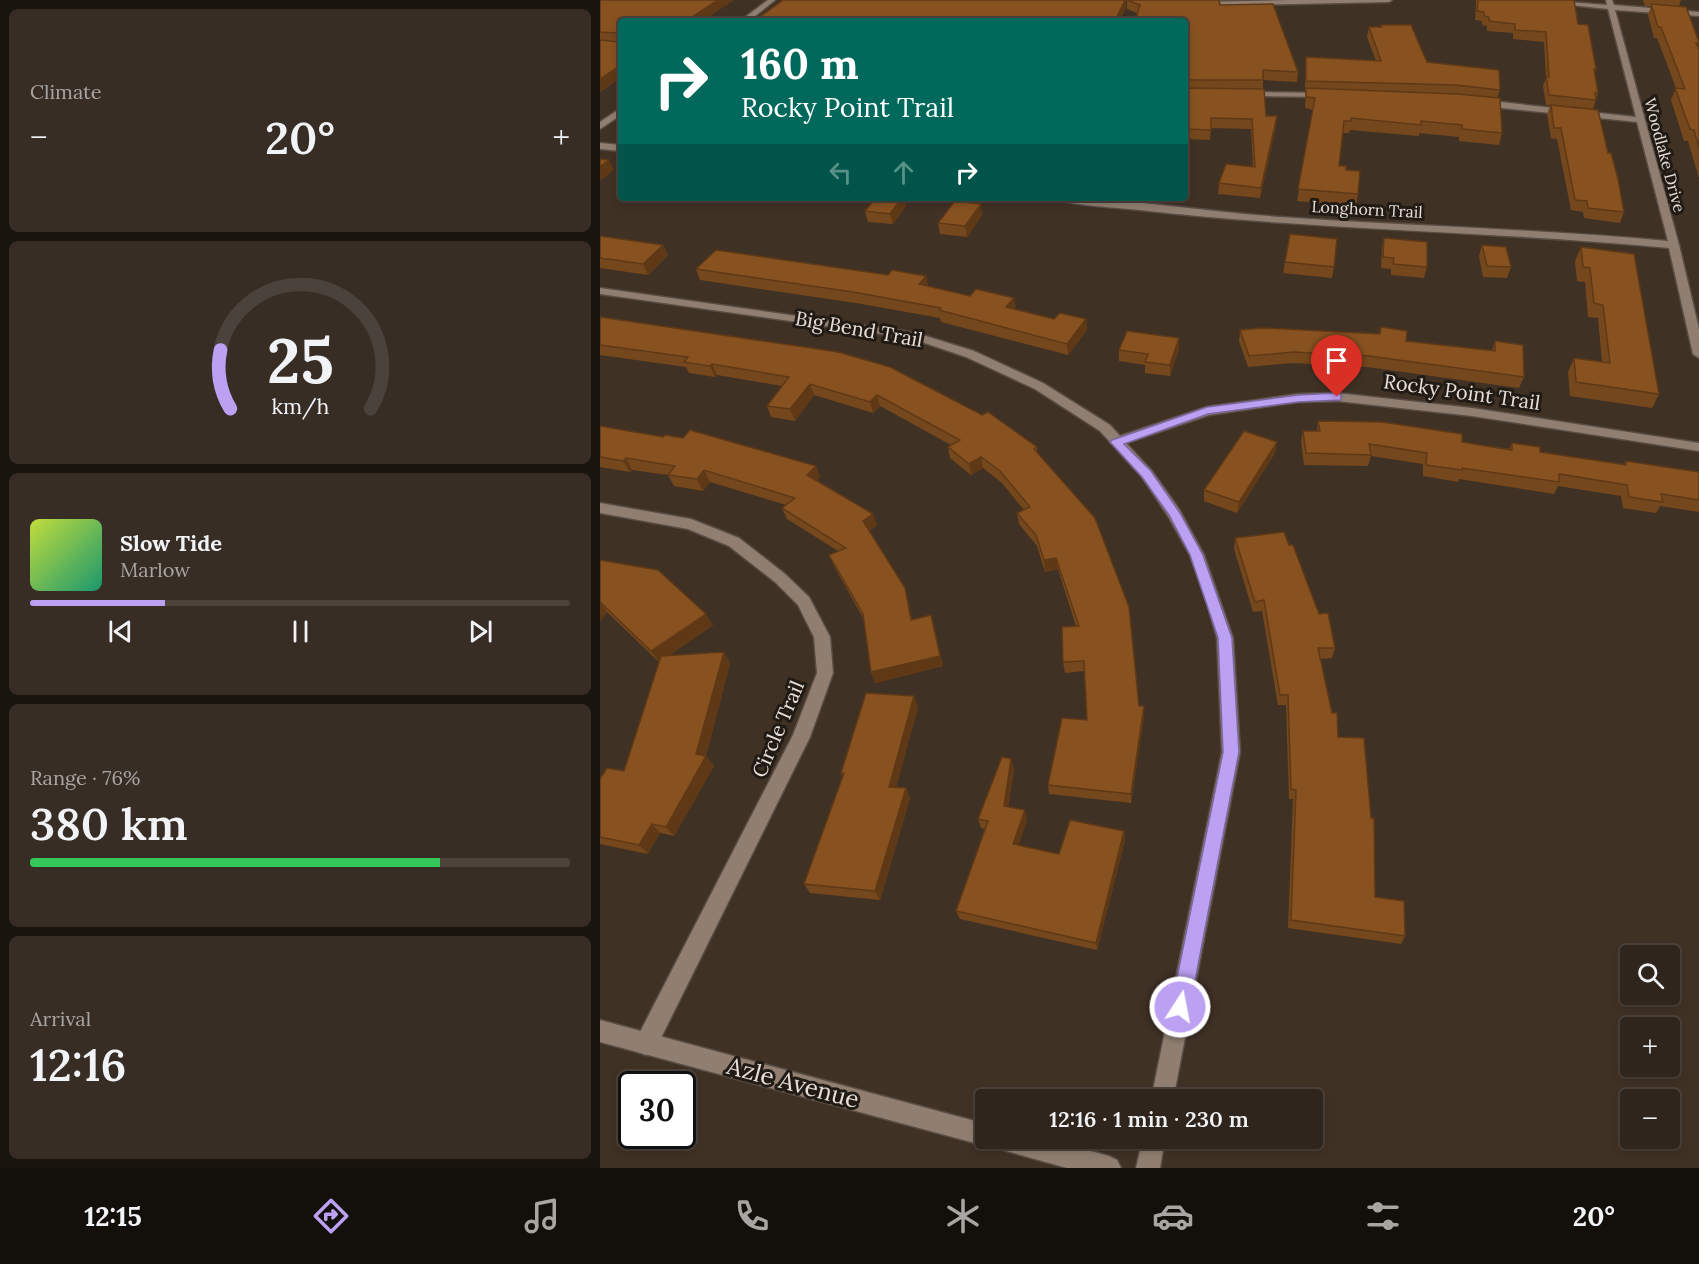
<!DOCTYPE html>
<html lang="en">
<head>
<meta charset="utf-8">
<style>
	:root { --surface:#30251c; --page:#382d25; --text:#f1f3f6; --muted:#a8a5a3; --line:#4b423b; --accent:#bca0f2 }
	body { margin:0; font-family:Lora,serif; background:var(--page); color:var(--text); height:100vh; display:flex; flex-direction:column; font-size:22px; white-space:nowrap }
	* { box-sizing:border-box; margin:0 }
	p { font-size:20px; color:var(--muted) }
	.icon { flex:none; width:33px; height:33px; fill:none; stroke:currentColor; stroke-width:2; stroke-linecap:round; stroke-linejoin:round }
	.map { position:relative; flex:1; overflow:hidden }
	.side { display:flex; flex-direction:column; gap:9px; padding:9px; background:#1a140f; width:600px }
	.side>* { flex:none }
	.guide { position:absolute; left:18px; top:18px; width:570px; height:183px; border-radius:6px; box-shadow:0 3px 9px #0003,0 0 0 2px var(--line); background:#00695c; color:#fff; overflow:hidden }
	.buttons { position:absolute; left:1020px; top:945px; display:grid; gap:12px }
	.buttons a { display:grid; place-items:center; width:60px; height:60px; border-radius:6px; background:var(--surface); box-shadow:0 3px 9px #0003,0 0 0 2px var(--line); font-size:30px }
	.speed { position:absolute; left:18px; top:1071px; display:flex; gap:12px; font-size:30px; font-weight:700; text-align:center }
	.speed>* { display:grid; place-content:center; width:78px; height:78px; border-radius:50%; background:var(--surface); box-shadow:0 3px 9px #0003,0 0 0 2px var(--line); line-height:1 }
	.speed .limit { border:3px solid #111; border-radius:9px; background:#fff; color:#111 }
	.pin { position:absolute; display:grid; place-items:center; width:51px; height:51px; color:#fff; margin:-62px -26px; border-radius:50% 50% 50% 0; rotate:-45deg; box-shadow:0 0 6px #0007 }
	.pin .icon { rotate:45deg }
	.me { position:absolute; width:66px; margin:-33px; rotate:11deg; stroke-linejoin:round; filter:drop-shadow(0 0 4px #0008) }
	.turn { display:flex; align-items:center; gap:21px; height:126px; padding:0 24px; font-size:27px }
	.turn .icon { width:78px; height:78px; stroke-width:2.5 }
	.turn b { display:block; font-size:42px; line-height:51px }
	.lanes { display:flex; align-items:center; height:57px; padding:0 24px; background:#0003; justify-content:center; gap:30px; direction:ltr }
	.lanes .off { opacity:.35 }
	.big { font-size:45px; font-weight:600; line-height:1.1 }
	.side .tile { flex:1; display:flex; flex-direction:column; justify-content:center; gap:9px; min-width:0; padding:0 21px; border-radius:9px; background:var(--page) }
	.side .dial { align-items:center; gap:0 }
	.dial svg { height:156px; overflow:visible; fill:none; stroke:var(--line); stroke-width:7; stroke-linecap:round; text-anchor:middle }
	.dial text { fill:var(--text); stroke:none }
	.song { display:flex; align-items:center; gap:18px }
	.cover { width:72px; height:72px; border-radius:9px; background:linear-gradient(135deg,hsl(70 70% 55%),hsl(160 70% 35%)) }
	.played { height:6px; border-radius:3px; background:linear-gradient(90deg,var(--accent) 25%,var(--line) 25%) }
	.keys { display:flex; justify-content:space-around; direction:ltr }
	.heat { display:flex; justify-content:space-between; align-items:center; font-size:33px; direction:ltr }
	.charge { height:9px; border-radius:4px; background:linear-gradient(90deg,#34c759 76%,var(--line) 0) }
	.trip { position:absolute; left:375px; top:1089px; width:348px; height:60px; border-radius:6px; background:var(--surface); box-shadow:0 3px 9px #0003,0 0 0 2px var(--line); font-weight:600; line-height:60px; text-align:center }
	.tabs { display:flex; height:96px; justify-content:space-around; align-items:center; background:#130f0b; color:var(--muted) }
	.tabs .icon { width:42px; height:42px }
	.tabs .selected { color:var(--accent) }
	.tabs b { font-size:27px; color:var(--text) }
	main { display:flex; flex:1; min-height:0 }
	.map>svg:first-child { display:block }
</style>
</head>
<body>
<main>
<section class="side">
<div class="tile"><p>Climate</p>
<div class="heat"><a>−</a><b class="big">20°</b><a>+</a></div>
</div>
<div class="tile dial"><svg viewBox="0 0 100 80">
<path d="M14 69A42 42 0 1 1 86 69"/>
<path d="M14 69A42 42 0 0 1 9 39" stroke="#bca0f2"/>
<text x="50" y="56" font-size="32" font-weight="700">25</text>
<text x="50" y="72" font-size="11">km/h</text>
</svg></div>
<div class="tile">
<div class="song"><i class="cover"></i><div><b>Slow Tide</b><p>Marlow</p></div></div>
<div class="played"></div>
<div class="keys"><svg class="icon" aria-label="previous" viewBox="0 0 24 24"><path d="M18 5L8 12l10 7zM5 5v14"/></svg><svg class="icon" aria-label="pause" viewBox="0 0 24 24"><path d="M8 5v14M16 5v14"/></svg><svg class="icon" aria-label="next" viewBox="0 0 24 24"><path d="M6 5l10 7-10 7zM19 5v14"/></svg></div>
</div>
<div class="tile"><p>Range · 76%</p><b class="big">380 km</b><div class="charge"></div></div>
<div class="tile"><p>Arrival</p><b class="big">12:16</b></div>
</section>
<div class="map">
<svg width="1099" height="1168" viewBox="0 0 1099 1168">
	<rect width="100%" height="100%" fill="#403125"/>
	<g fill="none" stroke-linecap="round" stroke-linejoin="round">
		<defs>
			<g id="street">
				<path d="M168 0H175L149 21H140Z"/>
				<path d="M690 0H792L789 2 600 6 596 4 600 2Z"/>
				<path d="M1006 0H1012L1014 5 1099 12V16L1015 10 1079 245 1099 329V358L1093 354 1069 248C893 231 715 230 539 210 523 208 464 205 454 198 530 198 606 212 681 217 810 226 939 229 1068 241L1037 122 882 106 878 103 882 100 1036 117 1008 9 951 3 955 1 1007 5Z"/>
				<path d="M645 92 726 93 730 95 726 97 642 96V92Z"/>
				<path d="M21 108V115L0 129V122Z"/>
				<path d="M0 143 21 145V151L0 149Z"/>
				<path d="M0 288 316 333 374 351 443 383 510 425 520 436 607 407 698 394 737 393 872 408 1099 443V451L872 416 737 401 698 402 609 415 526 443 552 471 579 509 604 555 633 638 640 752 573 1100H551L622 752 617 638 608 606 590 555 568 516 542 477 500 431 435 389 366 357 310 338 0 294Z"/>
				<path d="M0 503 91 519 139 538 185 574 209 597 230 637 233 673 210 737 54 1052 46 1055 38 1052 35 1044 38 1036 193 735 217 673 214 637 198 605 175 582 129 546 88 529 0 513Z"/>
				<path d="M543 1138H565L560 1168H536Z"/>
			</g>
			<path id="secondary" d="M0 1020 386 1124V1138H443L509 1156 517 1160 521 1168H467L399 1149 390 1144 386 1146 0 1042Z"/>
		</defs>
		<use href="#street" stroke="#594c43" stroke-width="3"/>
		<use href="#secondary" stroke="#594c43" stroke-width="3"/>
		<use href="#street" fill="#907f71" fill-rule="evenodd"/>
		<use href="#secondary" fill="#907f71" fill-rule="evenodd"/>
	</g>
	<g fill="#75471c">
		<path d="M0 0 21 21V77L0 92Z"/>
		<path d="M183 0H619L620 5 698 72 697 82 663 80V89L666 116 676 126 660 198 618 194 619 183 653 167 651 129 611 128 610 140 587 139V128H585V21L537 13 527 9V1H525L526 9Z"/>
		<path d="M876 0H974L978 24 996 69 995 73 998 93 993 109 1008 153 1024 212 1020 223 984 218 983 212 971 210 957 139 951 138 947 115 950 105H946L943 86 946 78 944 42 913 39V33L887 31V26L882 25V21L875 20Z"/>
		<path d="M1043 0H1081L1079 6 1099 42 1098 47 1099 49V178L1088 141H1084L1071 100 1076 88 1057 38H1054L1048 15 1051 6H1045Z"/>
		<path d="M781 25 827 62 900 90 897 98 902 133 899 145 859 141V137L819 133V136L750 130 749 133H743L739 166 746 170 758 194 756 206 697 201 713 110 705 108 706 91H705V67L706 57 776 61 767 37 769 27H781Z"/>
		<path d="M276 198H304L306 206 293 224 268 222 265 211Z"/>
		<path d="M382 215 367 237 340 234 338 223Z"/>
		<path d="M0 236 63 245 68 255 48 275 0 268Z"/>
		<path d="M784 238 827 267 824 278 791 275V269L781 268 782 248Z"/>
		<path d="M882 245 911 267 907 278 883 277 879 256Z"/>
		<path d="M981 247 1059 394 1052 408 970 396 968 372 974 358 1002 362 998 318 988 317 985 282 977 281 975 261Z"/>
		<path d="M685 262 734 267 732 278 683 273Z"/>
		<path d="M96 269 326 276 328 286 415 310 454 319H486L487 330 468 355 341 322 340 318 256 303 100 280Z"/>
		<path d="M0 317 238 352 437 447V454L539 706H544V716L531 803 449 794 448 785 487 720 484 671 465 673 463 662 476 626 458 569 445 572 437 546 419 524 417 513 424 510 402 483 383 468 371 475 350 458 348 447 351 445 280 406 273 413 214 395 195 421 171 417 167 406 182 386 117 375 115 377 89 373 86 367 0 355Z"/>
		<path d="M781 327 806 341 892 351 895 341 924 377 919 388 767 367 693 363 648 367 639 341 640 330 779 333Z"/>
		<path d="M579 338V349L570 376 545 373V365L519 361V350Z"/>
		<path d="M718 421 909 449 912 443 940 452 1024 464 1026 461 1099 472V512L1060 506 1056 513 1023 508 1021 496 958 486 954 494 859 479 858 482 823 476V464L771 456 768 466 704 465 701 442 703 431H717Z"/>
		<path d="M0 426 220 477 217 480 277 525 269 531 308 599 312 620 331 615 343 666 275 683 271 672 263 618 234 566 229 555 238 551 187 519 182 508 186 505 110 482 103 491 74 486 68 475 32 470 30 472 0 467Z"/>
		<path d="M675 453 637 513 604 501V490Z"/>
		<path d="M635 538 689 545 735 648 732 658 720 659 732 713 775 897 805 936 801 944 688 928 693 799H689L686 705H678L662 611 653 612 634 549Z"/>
		<path d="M0 560 113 625 68 656 130 663 106 756 114 766 74 836 60 833 48 854 0 844V779L24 771 59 662 7 612 0 621Z"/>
		<path d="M314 696 318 707 296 787 306 788 310 798 280 900 210 893 204 884 243 777 241 773Z"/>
		<path d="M414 769 408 807 427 820 418 846 459 854 524 831 525 840 497 950 360 919 356 911 386 829 381 828 378 819Z"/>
	</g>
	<g fill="#5f3916">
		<path d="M118 0H134L103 21H86Z"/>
		<path d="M525 0 526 9 519 21H515Z"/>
		<path d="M21 65V77L0 92V79Z"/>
		<path d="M677 116 676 126 660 198 661 188Z"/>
		<path d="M9 160 14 170 0 181V167Z"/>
		<path d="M302 198H304L306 206 293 224 290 214Z"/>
		<path d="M381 204 382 215 367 237 365 226Z"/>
		<path d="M63 245 68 255 48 275 43 264Z"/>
		<path d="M326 276 328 287 319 284Z"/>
		<path d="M414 298 416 310 406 307Z"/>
		<path d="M486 319 487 330 468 355 467 344Z"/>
		<path d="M579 338V349L570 376V365Z"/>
		<path d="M112 364 117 375 115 377 110 366Z"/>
		<path d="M210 384 214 395 195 421 190 409Z"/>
		<path d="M277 395 280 406 273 413 270 402Z"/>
		<path d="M677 442 675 453 637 513 639 502Z"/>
		<path d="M381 457 383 468 371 475 369 464Z"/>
		<path d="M26 458 32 470 30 472 23 461Z"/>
		<path d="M216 466 220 477 212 486 207 475Z"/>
		<path d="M104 470 110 482 103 491 97 479Z"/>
		<path d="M273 514 277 525 267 532 263 521Z"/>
		<path d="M456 558 458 569 445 572 444 560Z"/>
		<path d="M305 588 308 599 314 631 311 620Z"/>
		<path d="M0 603 7 612 0 621Z"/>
		<path d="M106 614 113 625 59 662 51 651Z"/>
		<path d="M331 615 343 666 275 683 271 672Z"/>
		<path d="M124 652 130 663 105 759 106 756 114 766 74 836 66 827 96 754Z"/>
		<path d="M314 696 318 707 294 796 289 787Z"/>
		<path d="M544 706V716L531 803V794Z"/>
		<path d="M411 759 414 769 406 815 404 806Z"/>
		<path d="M306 788 310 798 280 900 275 891Z"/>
		<path d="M425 810 427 820 416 853 413 844Z"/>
		<path d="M52 824 60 833 48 854 39 845Z"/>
		<path d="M524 831 525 840 497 950 496 943Z"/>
	</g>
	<g fill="#885220" stroke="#5f3916" stroke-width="1.5">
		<path d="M0 0H118L86 21H21V65L0 79V40L17 42 19 36 17 33 0 32Z"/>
		<path d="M183 0H525L515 21H154Z"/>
		<path d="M527 0H619L620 5 673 4 698 72 663 70V80H585V21H535L540 5Z"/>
		<path d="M878 0H974L978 24 988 25 996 69H994L998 93H995L996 100 949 95 946 76 949 77 946 32 915 30V24L889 21V17L884 16V12L877 11Z"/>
		<path d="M1051 4 1086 7 1099 42V43H1096L1099 49V148L1094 130 1090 129 1075 88 1085 89 1061 27H1058Z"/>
		<path d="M781 25H811L827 62 899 70 900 90 856 85 706 81V57L781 61 769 27H782Z"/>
		<path d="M585 88 664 89 666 116H677L661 188 619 183 626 164 655 167 652 119 611 118V130L587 129 588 118H585Z"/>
		<path d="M706 88 857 94 900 98 902 133 862 129V125L821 121V125L751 118V121H744L739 166H746V170L760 171 758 194 698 189 715 98 706 97Z"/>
		<path d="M951 105 998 110 1008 153H1011L1018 179 1024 212 988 208 987 201 975 200 961 128H954Z"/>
		<path d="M0 159 9 160 0 167Z"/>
		<path d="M276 198H302L290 214 265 211Z"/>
		<path d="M355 201 381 204 365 226 338 223Z"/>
		<path d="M690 234 737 239 734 267 685 262Z"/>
		<path d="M0 236 63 245 43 264 0 258Z"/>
		<path d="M784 238 827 242V267L793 264 794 258 783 257Z"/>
		<path d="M882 245 906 247 911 267 887 266Z"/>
		<path d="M981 247 1034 254 1059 394 976 382 974 358 1010 363 1003 305 994 303 990 268 983 267Z"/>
		<path d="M116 250 288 275 292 270 326 276 319 284 370 296 376 289 414 298 406 307 454 319 460 313 486 319 467 344 339 310 341 308 253 292 96 269Z"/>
		<path d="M0 317 238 352 290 367 382 415 388 412 437 447 434 449 495 518 529 607 539 706H544L531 794 448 785 462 718 487 720 484 661 463 662 462 627 479 626 456 558 444 560 436 535 417 513 430 507 400 471 381 457 369 464 348 447 360 440 277 395 270 402 210 384 190 409 167 406 189 377 112 364 110 366 84 362 88 357 0 345Z"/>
		<path d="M781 327 807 331 806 341 895 351V341L923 345 924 377 769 356 694 352 649 356 640 330 663 328 780 334Z"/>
		<path d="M527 331 579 338 570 365 545 362 548 354 519 350Z"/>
		<path d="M718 421 782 422 862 434V442L912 450V443L940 447V452L1026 465V461L1099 472V500L1061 494 1063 502 1029 497 1027 485 959 474V482L862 468V470L826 465 827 453 769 444 771 455 706 453 703 431H720Z"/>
		<path d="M0 426 63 437 65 435 83 438 90 430 216 466 207 475 273 514 263 521 305 588 311 620 331 615 340 656 271 672 263 614 229 555 246 548 182 508 195 498 104 470 97 479 68 475 75 466 26 458 23 461 0 457Z"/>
		<path d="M644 431 677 442 639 502 604 490Z"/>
		<path d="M684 532 689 545H693L719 614 728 613 735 648H718L732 713H737L738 737 764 738 771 818H774L775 897 804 901 805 936 691 920 696 790 691 789 688 695H680L664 600 655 602 635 538Z"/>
		<path d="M0 560 58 570 106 614 51 651 0 602Z"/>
		<path d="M124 652 96 754 106 756 66 827 52 824 39 845 0 837V779L7 768 24 771 61 656Z"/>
		<path d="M266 693 314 696 289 787 306 788 275 891 204 884 244 773H241Z"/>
		<path d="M402 757 411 759 404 806 425 810 413 844 459 854 470 820 524 831 496 943 356 911 388 821 378 819Z"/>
	</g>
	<path fill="#bca0f2" stroke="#7a689d" stroke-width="1.5" d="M737 393 741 395V400L698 402 608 414 524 444 551 471 580 513 603 555 632 638 639 752 590 1007 587 1013 580 1016 574 1013 571 1007 623 752 618 638 590 555 569 515 542 477 510 442 512 440 607 407 698 395Z"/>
	<g text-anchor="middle" stroke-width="6" stroke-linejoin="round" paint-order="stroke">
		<g font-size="16" fill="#e9dfd8" stroke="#211b15">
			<text transform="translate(1065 155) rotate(75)" y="6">Woodlake Drive</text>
			<text transform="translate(767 209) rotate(3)" y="6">Longhorn Trail</text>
		</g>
		<g font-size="20" fill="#e9dfd8" stroke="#211b15">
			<text transform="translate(259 329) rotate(10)" y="7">Big Bend Trail</text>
			<text transform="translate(862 392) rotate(8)" y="7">Rocky Point Trail</text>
			<text transform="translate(178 729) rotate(-67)" y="7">Circle Trail</text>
		</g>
		<g font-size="24" fill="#e9dfd8" stroke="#211b15">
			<text transform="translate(193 1083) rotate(15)" y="8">Azle Avenue</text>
		</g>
	</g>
</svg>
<div class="buttons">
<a><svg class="icon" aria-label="search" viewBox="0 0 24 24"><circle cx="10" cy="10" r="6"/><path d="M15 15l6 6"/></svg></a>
<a>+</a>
<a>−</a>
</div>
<div class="speed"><div class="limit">30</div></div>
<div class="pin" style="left:737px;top:397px;background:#d93025"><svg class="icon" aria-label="arrive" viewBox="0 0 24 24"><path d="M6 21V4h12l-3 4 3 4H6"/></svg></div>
<svg class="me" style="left:580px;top:1007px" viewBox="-20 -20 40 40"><circle r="17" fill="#bca0f2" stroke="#fff" stroke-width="3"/><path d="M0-11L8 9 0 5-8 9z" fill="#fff"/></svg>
<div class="trip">12:16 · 1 min · 230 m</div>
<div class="guide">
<div class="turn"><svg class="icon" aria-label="right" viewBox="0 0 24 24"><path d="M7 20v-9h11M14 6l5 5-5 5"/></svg><div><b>160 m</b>Rocky Point Trail</div></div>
<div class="lanes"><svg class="icon off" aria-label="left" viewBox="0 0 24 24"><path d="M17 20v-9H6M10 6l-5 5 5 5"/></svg><svg class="icon off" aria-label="ahead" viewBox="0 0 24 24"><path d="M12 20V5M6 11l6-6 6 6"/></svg><svg class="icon" aria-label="right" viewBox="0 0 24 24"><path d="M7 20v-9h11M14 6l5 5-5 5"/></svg></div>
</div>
</div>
</main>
<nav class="tabs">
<b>12:15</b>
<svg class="icon selected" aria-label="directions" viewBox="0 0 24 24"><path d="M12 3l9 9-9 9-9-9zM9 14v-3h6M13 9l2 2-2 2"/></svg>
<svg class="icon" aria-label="music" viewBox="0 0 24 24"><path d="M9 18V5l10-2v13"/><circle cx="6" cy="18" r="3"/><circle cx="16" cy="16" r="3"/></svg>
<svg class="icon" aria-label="phone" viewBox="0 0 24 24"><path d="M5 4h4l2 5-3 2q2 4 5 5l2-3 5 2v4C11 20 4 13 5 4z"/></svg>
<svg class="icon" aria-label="climate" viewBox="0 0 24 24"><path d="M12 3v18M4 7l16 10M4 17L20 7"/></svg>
<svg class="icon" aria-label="car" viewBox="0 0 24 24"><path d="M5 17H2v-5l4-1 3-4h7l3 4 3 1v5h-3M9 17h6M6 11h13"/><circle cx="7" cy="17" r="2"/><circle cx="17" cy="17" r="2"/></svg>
<svg class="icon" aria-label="filters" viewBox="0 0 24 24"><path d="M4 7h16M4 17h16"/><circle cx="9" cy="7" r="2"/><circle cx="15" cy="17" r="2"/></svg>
<b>20°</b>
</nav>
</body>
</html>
